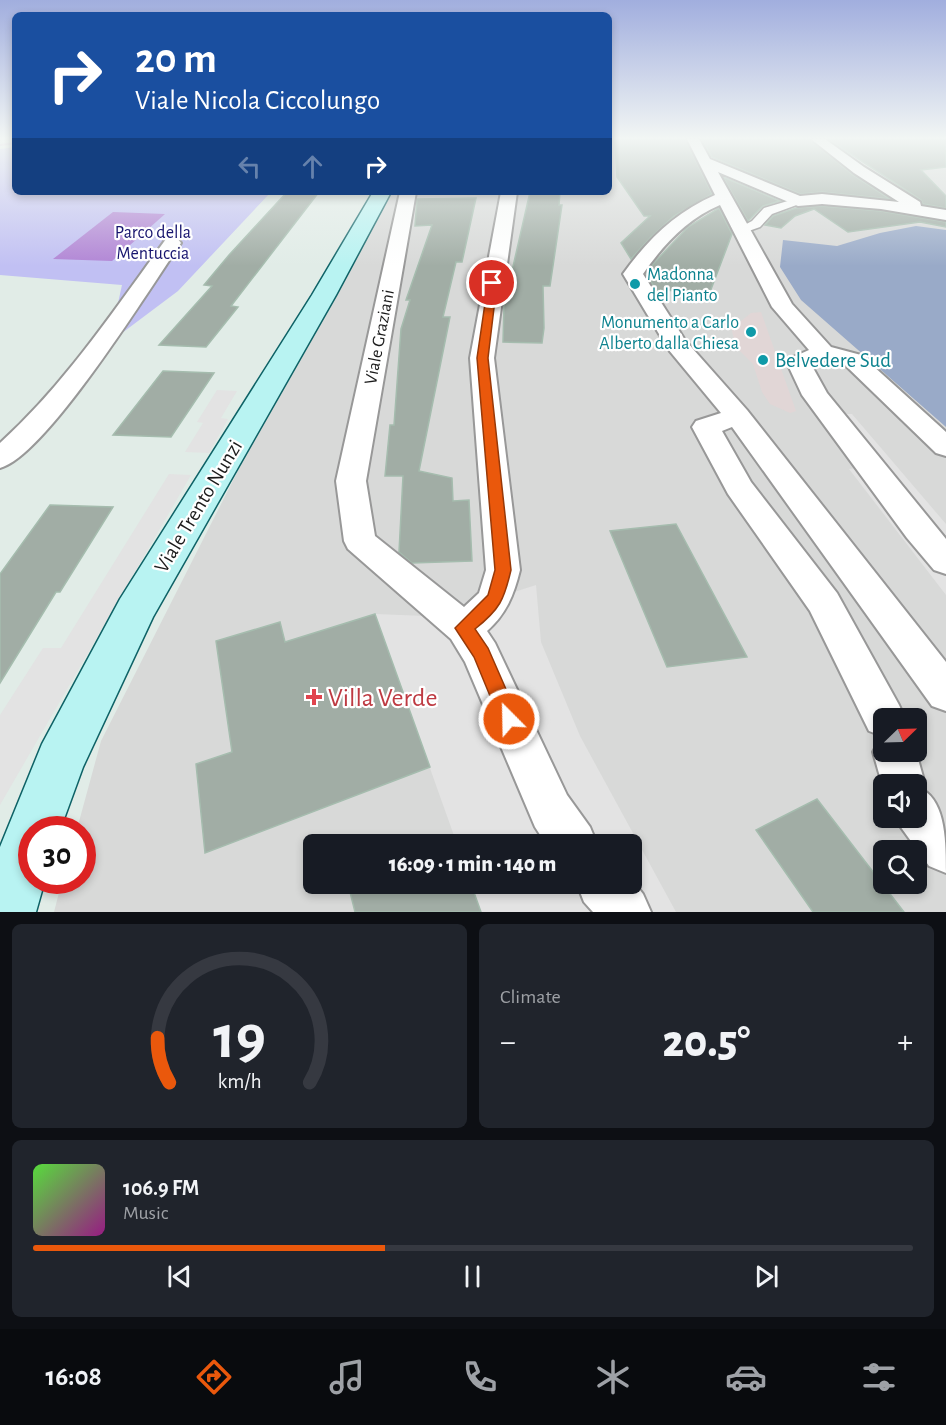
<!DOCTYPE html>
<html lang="en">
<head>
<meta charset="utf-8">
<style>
	:root { --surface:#171b24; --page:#20242c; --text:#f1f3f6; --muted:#9ea1a6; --line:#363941; --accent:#ea580c }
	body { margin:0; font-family:"Alegreya Sans",sans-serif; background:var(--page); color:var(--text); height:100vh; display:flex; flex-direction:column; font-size:22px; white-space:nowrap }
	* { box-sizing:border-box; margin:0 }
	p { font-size:20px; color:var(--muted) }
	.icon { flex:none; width:33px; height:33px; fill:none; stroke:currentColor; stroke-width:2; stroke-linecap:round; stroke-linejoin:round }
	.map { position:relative; height:912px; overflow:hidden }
	.drawer { display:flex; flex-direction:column; gap:12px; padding:12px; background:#0d0f14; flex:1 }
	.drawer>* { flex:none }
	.hud { position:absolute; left:12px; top:12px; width:600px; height:183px; border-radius:9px; box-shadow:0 3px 9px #0003; background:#1a4fa0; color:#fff; overflow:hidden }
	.needle { width:39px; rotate:67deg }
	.controls { position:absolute; left:873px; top:708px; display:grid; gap:12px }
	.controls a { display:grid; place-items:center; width:54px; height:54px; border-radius:9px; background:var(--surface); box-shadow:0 3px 9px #0003; font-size:30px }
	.speed { position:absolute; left:18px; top:816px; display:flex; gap:12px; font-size:30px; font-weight:700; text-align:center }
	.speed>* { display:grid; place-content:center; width:78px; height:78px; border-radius:50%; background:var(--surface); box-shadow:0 3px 9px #0003; line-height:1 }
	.speed .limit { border:9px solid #d22; background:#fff; color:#111 }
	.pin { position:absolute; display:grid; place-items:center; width:51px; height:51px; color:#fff; margin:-26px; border:3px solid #fff; border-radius:50%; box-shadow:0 2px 6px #0007 }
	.me { position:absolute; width:66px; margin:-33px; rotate:337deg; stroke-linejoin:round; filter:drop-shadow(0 0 4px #0008) }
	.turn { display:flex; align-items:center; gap:21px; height:126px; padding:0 24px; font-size:27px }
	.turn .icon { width:78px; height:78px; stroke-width:2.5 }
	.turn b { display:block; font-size:42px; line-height:51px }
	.lanes { display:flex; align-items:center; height:57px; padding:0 24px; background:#0003; justify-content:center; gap:30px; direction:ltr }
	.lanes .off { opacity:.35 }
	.big { font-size:45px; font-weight:800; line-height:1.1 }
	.drawer .tile { flex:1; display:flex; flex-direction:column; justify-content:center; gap:9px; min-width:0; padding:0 21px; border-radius:9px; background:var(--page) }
	.drawer .dial { align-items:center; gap:0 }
	.dial svg { height:156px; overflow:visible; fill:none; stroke:var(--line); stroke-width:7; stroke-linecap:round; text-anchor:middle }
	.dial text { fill:var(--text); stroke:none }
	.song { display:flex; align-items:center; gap:18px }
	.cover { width:72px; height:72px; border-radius:9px; background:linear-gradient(135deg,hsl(110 70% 55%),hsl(310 70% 35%)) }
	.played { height:6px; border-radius:3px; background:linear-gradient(90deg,var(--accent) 40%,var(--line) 40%) }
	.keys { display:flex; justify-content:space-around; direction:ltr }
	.heat { display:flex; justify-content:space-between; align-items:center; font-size:33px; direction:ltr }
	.drawer .tiles { flex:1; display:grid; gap:12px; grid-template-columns:1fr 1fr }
	.tile:last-child { grid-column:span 2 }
	.trip { position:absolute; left:303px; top:834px; width:339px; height:60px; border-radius:9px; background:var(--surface); box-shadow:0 3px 9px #0003; font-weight:800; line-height:60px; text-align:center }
	.dock { display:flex; height:96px; justify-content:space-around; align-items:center; background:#090b0e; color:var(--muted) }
	.dock .icon { width:42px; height:42px }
	.dock .on { color:var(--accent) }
	.dock b { font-size:27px; color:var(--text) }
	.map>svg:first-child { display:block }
</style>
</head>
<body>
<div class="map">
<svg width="946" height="912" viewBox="0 0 946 912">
	<rect width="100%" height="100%" fill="#e1ece7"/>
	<path fill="#d8d9d8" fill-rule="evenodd" d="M609 139H946V912H54L62 881 82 880V830L77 829 101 741 253 441 389 192H609ZM884 718H916V752H884ZM884 784H916V818H884ZM314 844H632V884H314ZM884 850H916V884H884Z"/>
	<path fill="#99aac8" d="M916 226 946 230V427L801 300 780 267 783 240 837 246 880 233Z"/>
	<path fill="#c1c0f3" d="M15 147V192H271L178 291 114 339H94L118 303 122 285 0 275V149Z"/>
	<path fill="#b185d5" d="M113 212 165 214 112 261 53 259Z"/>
	<g fill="#e3e3e3">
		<path d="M217 390 237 391 221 418 228 419 209 453 185 452 203 423 197 422Z"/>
		<path d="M831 414H852L946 524V595L849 469 869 466Z"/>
		<path d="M169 474 191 475 0 805V715L43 648H61Z"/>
		<path d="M536 585 541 642 580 736 676 912H481L471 884H632V844H457L375 614 451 617 496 598Z"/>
	</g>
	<path fill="#e1d6d6" d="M761 312 796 411 790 413 770 404 762 392 753 364 736 347 732 331 736 325 751 313Z"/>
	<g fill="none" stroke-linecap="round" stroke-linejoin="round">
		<path fill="#d6a5ce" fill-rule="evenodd" d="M15 142V144L0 146V144Z"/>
	</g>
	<g fill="#a1ada5" stroke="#a5bcae" stroke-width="1.5">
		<path d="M615 139H685L712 194 674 216 651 237 631 259 621 243 650 216H644L617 177Z"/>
		<path d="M701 139H809L853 175 890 199 822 192 800 194 712 157Z"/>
		<path d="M828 139H946V167L921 170 946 196V208L923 204 921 200Z"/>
		<path d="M723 177 780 201 763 206 748 221Z"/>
		<path d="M287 192H319L231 306 238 307 206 347 159 345 212 286 204 285 229 255Z"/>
		<path d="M530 192H560L559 205H562L550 286H543L544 328 542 343 503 342 504 306Z"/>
		<path d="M476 198 462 262H456L443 317H450L419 471 452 478 453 501 469 500 472 561 412 563 399 552 403 476H385L390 425H394L401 329 410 300H406L432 225 415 226 417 199Z"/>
		<path d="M822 206 881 211 946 222V227L920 222 848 232 814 209 795 216 781 228 765 225 773 216 796 208Z"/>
		<path d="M719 208 732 234 710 292 656 290 646 274 652 265 688 227Z"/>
		<path d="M163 371 214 373 171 437 113 435Z"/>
		<path d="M50 505 113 507 60 592H56L0 683V574Z"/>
		<path d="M676 524 747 657 667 667 610 531Z"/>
		<path d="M375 614 430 767 205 853 196 764 232 752 216 641 280 622 285 642Z"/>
		<path d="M817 799 904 912H813L756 830Z"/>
		<path d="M348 884H471L481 912H355Z"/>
	</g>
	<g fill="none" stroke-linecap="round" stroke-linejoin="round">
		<defs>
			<path id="pedestrian" d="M798 198 802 199V203L772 214 760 227 743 233 737 229 752 221 764 208Z"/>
			<g id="minor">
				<path d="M687 139H699L710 159 800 196 822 194 899 202 854 173 811 139H825L864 167 920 202 921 206 946 210V220L881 209 822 204 798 206 718 172 792 304 831 347 861 355 946 432V456L936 453 845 365 825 360 812 366 827 393 946 539V574L934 570 907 538 802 395 787 363 791 358 809 350 772 307 720 205C687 219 663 245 643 274L685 340 747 410 946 662V711L932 706 732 427 722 431 751 482 837 593 899 705 905 718H884V752H916L925 784 923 790C946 803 946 844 946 873L929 866 900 826 896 818H916V784H884V791L873 752 882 736 869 731 810 611 728 494 692 427 696 421 721 413 668 349 623 274C648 239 676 212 715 195Z"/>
				<path d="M400 192H416L366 481 375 536 464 607 479 593 486 570 470 358 501 192H517L494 358 520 570C514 595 506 614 487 631L495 643 567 795 590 827 597 844H546L535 827 465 662 451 639 348 549 344 541 336 481Z"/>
				<path d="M172 238 178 239 181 243C150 288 46 456 0 468V443C65 384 114 310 166 239Z"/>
				<path d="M632 880 643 894 651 912H593L584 902 577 884H632Z"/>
			</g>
			<path id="secondary" d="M373 192H391L336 295 153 617 83 767 60 830H32V880H45L36 912H0V847L42 744 120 599 312 295Z"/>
		</defs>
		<use href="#pedestrian" stroke="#989898" stroke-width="3"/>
		<use href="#minor" stroke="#989898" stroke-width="4"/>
		<use href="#secondary" stroke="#0e6266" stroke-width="3"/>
		<use href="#pedestrian" fill="#fff" fill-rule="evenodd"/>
		<use href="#minor" fill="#fff" fill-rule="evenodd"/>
		<use href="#secondary" fill="#b8f3f2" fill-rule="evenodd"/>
	</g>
	<linearGradient id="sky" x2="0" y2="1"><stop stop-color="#a1aede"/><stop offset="0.52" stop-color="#f2f6f4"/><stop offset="1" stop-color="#f2f6f4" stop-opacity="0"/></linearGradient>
	<rect width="946" height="266" fill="url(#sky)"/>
	<path fill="#ea580c" stroke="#983908" stroke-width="1.5" d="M492 280 497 283 488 358 511 570C504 600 500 609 475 629L488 648 519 719 516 725 509 728 502 725 474 657 455 628 488 595 495 570 477 358 488 283Z"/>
	<g fill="#0f9aa8" stroke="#fff" stroke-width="2">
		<circle cx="635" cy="284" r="6"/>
		<circle cx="751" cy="332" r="6"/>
		<circle cx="763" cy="360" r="6"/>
	</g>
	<path fill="#e0444e" stroke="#fff" stroke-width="2" d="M311 688h6v6h6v6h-6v6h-6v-6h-6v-6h6z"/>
	<g text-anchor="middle" stroke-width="4.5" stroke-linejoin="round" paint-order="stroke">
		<g font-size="18" fill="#16146e" stroke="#fff">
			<text x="153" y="238">Parco della<tspan x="153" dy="21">Mentuccia</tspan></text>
		</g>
		<g font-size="18" fill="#0d838f" stroke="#fff" text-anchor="start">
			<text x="647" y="280">Madonna<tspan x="647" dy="21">del Pianto</tspan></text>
			<text x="739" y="328" text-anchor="end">Monumento a Carlo<tspan x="739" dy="21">Alberto dalla Chiesa</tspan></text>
		</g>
		<g font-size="18" fill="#1b1b1b" stroke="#fff">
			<text transform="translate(379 337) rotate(-79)" y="6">Viale Graziani</text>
		</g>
		<g font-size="21" fill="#0d838f" stroke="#fff" text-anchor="start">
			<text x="775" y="367">Belvedere Sud</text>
		</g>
		<g font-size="21" fill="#1b1b1b" stroke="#fff">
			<text transform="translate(198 506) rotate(-59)" y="7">Viale Trento Nunzi</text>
		</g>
		<g font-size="26" fill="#be3a42" stroke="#fff" text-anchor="start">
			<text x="328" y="706">Villa Verde</text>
		</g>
	</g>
</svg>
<div class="controls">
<a><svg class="needle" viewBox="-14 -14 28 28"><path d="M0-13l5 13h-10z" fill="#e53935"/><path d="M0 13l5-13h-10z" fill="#9ea1a6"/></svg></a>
<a><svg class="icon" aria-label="sound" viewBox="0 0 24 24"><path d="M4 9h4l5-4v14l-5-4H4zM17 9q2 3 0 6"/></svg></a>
<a><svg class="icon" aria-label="search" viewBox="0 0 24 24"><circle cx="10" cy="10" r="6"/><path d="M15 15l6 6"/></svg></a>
</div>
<div class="speed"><div class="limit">30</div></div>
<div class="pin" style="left:492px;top:283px;background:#d93025"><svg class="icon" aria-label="arrive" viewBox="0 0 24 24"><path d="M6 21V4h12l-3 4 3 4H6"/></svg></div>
<svg class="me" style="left:509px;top:719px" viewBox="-20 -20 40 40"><circle r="17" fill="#ea580c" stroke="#fff" stroke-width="3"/><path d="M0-11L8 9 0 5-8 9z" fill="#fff"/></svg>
<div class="trip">16:09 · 1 min · 140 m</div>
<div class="hud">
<div class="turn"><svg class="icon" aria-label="right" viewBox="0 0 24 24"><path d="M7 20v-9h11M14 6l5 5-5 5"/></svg><div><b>20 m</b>Viale Nicola Ciccolungo</div></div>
<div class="lanes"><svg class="icon off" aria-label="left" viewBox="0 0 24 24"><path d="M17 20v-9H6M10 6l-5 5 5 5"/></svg><svg class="icon off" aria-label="ahead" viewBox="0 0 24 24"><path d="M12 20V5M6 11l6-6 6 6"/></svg><svg class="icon" aria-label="right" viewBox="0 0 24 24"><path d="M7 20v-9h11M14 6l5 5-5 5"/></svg></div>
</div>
</div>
<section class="drawer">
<div class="tiles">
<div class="tile dial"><svg viewBox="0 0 100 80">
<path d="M14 69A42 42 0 1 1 86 69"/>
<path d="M14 69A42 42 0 0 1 8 46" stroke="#ea580c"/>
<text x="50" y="56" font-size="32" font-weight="700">19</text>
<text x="50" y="72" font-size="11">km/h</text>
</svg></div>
<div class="tile"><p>Climate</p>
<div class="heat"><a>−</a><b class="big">20.5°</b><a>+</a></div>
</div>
<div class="tile">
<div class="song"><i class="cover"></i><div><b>106.9 FM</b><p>Music</p></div></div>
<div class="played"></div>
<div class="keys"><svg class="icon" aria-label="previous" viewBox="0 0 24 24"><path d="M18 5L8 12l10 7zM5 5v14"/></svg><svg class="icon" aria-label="pause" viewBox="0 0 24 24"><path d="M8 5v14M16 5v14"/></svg><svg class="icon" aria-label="next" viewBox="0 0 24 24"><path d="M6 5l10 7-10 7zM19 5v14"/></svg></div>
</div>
</div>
</section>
<nav class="dock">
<b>16:08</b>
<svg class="icon on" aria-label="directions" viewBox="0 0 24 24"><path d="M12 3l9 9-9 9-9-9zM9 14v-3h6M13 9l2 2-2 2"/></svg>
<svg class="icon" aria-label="music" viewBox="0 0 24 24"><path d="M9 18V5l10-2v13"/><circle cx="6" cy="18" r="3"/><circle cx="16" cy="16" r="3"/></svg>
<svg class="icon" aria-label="phone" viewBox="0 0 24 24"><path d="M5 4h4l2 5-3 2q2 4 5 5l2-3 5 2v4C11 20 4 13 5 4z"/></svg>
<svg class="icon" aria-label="climate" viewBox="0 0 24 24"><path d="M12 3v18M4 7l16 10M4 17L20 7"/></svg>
<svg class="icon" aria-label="car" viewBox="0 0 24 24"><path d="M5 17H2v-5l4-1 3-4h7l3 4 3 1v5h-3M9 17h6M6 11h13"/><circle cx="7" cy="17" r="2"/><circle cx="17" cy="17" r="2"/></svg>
<svg class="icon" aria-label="filters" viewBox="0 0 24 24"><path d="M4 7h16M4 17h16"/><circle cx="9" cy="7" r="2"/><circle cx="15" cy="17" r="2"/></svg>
</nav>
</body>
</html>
